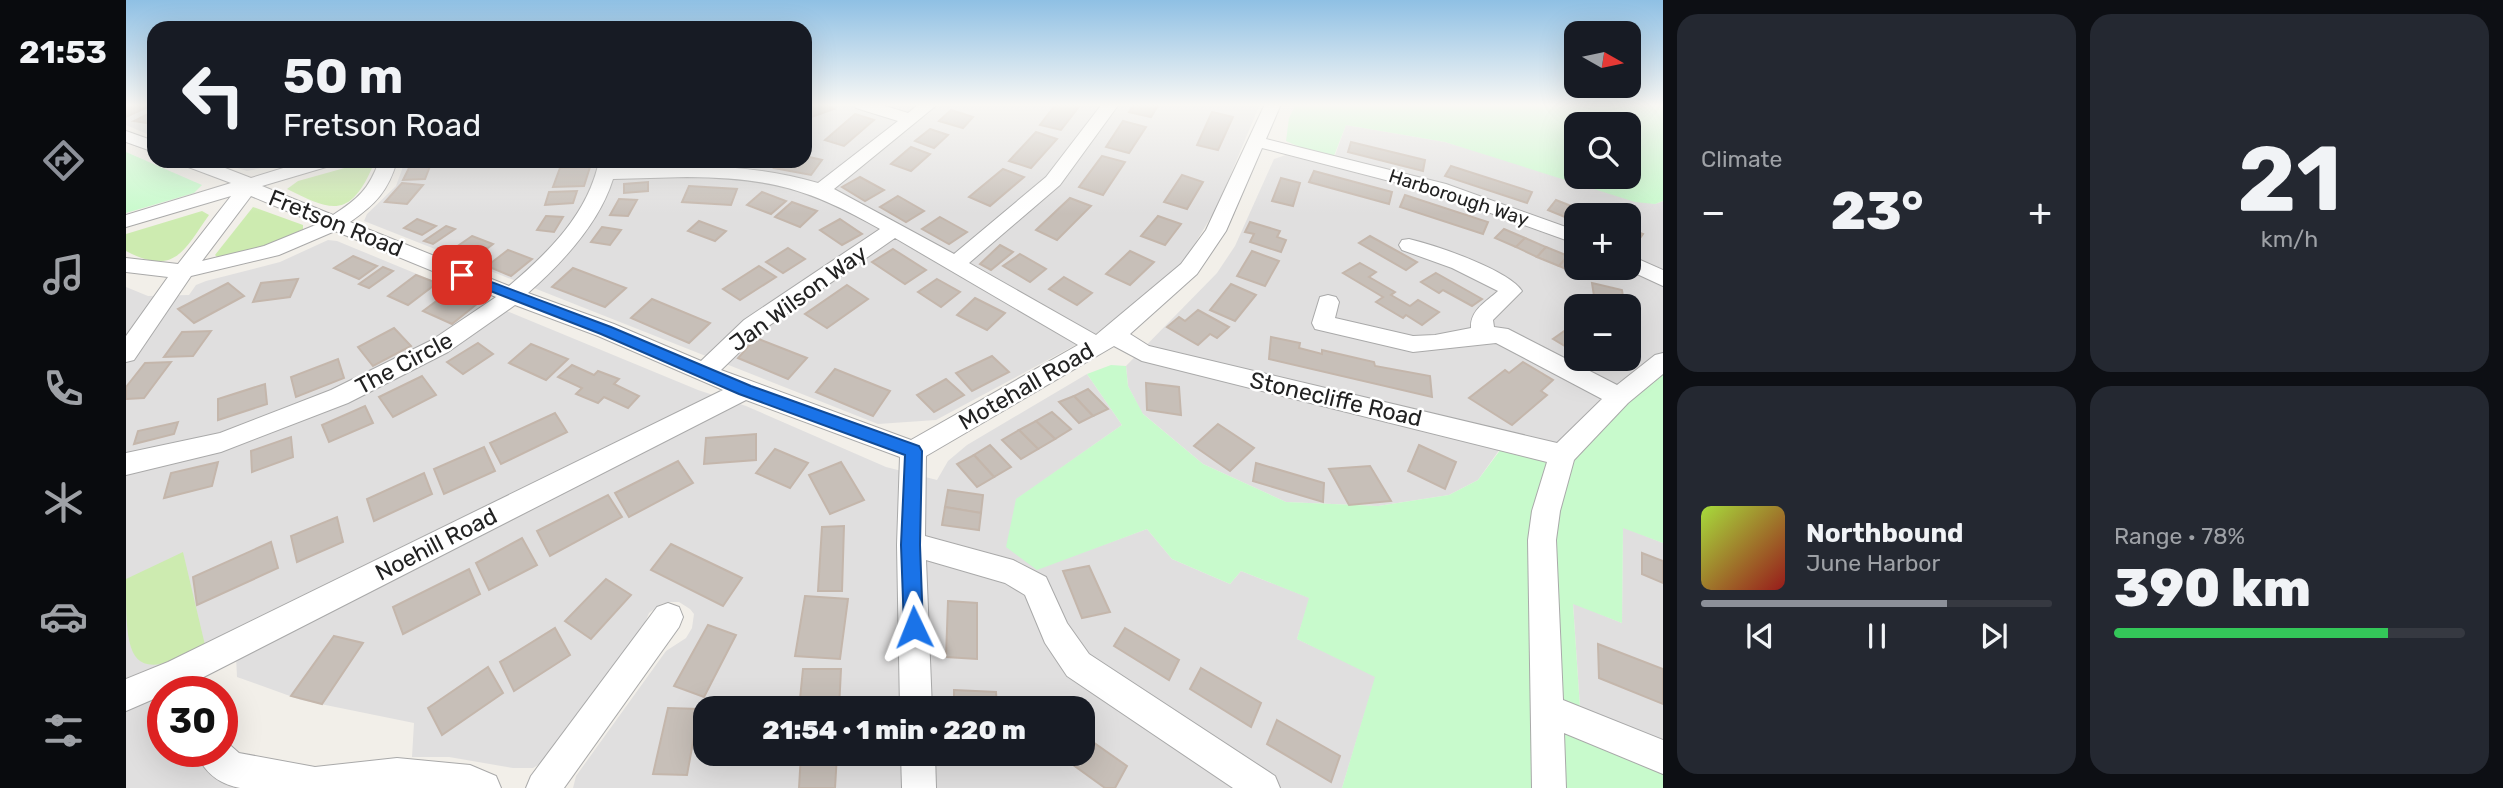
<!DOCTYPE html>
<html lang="en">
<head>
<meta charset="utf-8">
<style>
	:root { --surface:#171b24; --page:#242831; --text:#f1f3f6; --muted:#9ea1a6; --line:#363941; --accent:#8c9099 }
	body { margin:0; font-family:Rubik,sans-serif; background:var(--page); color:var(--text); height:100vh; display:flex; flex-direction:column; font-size:26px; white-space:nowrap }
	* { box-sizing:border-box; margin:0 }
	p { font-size:23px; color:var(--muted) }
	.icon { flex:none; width:38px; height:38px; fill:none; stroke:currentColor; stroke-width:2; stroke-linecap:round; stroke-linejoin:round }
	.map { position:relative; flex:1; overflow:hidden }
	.sheet { display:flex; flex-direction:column; gap:14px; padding:14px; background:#0d0f14; width:840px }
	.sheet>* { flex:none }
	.guide { position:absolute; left:21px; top:21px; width:665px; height:147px; border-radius:21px; box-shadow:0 7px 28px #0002; background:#171b24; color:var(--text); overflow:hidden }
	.needle { width:46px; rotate:99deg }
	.tools { position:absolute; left:1438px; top:21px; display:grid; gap:14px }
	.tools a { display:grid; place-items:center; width:77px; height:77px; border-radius:14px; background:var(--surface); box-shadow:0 7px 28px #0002; font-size:35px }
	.speed { position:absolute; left:21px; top:676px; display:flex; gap:14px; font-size:35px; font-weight:700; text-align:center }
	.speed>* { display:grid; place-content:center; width:91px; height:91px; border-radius:50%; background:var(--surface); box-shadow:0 7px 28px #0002; line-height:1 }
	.speed .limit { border:10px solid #d22; background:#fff; color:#111 }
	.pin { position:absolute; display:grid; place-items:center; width:60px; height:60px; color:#fff; margin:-30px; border-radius:14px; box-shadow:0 4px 10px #0006 }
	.me { position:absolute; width:77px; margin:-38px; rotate:358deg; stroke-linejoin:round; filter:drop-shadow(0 0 5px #0008) }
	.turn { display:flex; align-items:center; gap:24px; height:147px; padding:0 21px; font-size:32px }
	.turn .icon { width:91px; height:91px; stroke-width:2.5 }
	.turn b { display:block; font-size:49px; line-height:60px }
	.big { font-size:52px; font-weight:800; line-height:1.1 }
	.sheet .tile { flex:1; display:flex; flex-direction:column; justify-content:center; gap:10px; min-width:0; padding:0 24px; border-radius:21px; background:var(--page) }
	.sheet .dial { align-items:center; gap:0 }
	.dial b { font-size:91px; line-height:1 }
	.song { display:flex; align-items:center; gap:21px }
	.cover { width:84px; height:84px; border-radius:10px; background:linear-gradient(135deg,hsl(80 70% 55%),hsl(0 70% 35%)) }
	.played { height:7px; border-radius:4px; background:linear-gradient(90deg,var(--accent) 70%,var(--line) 70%) }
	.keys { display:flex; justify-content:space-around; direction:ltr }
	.heat { display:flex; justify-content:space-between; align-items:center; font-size:38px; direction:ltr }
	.charge { height:10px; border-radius:5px; background:linear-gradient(90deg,#34c759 78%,var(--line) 0) }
	.sheet .tiles { flex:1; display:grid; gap:14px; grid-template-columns:repeat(2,1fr) }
	.trip { position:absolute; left:567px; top:696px; width:402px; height:70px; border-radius:21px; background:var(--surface); box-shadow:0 7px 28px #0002; font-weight:800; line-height:70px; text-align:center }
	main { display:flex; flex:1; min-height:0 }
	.menu { display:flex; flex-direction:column; width:126px; justify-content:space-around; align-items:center; background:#090b0e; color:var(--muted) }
	.menu .icon { width:49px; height:49px }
	.menu .on { color:var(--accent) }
	.menu b { font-size:32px; color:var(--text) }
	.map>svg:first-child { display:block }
</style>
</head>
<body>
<main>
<nav class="menu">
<b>21:53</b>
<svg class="icon on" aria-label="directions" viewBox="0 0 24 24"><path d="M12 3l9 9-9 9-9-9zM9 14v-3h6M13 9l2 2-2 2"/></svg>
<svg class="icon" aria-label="music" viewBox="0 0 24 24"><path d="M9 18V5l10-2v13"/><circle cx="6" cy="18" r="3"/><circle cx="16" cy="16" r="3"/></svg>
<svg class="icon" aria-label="phone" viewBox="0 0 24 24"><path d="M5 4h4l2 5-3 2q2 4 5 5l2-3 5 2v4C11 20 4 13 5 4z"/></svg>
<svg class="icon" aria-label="climate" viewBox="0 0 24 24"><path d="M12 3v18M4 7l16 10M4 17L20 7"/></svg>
<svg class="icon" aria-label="car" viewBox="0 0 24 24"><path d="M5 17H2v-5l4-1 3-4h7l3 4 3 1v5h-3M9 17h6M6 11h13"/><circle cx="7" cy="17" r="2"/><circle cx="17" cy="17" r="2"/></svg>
<svg class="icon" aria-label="filters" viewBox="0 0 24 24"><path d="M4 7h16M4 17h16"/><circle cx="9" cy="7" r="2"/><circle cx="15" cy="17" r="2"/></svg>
</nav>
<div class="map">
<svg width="1537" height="788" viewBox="0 0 1537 788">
	<rect width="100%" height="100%" fill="#f2efe9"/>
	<g fill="#e0dfdf" fill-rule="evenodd">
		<path d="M0 104H28V137L0 125Z"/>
		<path d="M679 104H1134L1091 207 1056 265 968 335 810 420 752 424 238 221 241 214 270 186 279 161H679Z"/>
		<path d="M1220 125 1319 142 1529 204 1537 201V374L1431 456 1376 446 1352 480 1323 495 1252 506 1160 502 1077 464 1016 413 1002 386 1000 366 1091 273 1109 246 1148 159 1160 155 1205 166ZM1451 215H1503V268H1451ZM1451 306H1503V359H1451Z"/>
		<path d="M89 161H169L121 171Z"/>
		<path d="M202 240 211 241 572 390 620 406 760 467 811 480 822 461 841 445 961 374 996 425 891 499 911 569 1021 529 1046 559 1104 584 1115 571 1184 598 1171 639 1250 676 1216 788H447L450 776 540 651 560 638 566 628 568 614 564 609 553 602H543L535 604 523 613 516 630 419 761 407 768H387L323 757H286L288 723 175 700 111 677 109 634 66 680 73 691H37V751H96V731L111 755 171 788H0V287L22 296 63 295 70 285 80 281 154 262ZM579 709H957V754H579Z"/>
		<path d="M1497 527 1537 543V771L1456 738 1447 603 1496 623Z"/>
	</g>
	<g fill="#cdebb0">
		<path d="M240 162 244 163 246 168C223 220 204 210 161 189L172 181Z"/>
		<path d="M127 207 177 225V229L140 247 91 257 89 255Z"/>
		<path d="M76 211 83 215C58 250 49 277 0 251V234Z"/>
		<path d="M57 552 79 645C0 690 0 654 0 579Z"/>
	</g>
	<g fill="#c8facc" fill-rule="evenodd">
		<path d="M1170 104H1537V201L1529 204 1509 202 1319 142 1220 125 1206 161 1160 141 1163 118ZM1451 124H1503V177H1451Z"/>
		<path d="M0 152 69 182 76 185 68 193 0 213Z"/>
		<path d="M985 365 1000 366 1002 386 1017 414 1077 464 1160 502 1252 506 1323 495 1352 480 1378 445 1431 456 1537 374V543L1497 528 1496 623 1447 604 1456 738 1537 771V788H1216L1249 677 1171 639 1183 598 1115 571 1104 584 1046 559 1021 529 911 570 880 547 890 499 996 425 961 374Z"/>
	</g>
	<g fill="#c7bfb8" stroke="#c4b6ab" stroke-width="2">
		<path d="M0 104H24L26 105 0 117Z"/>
		<path d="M679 104H701L708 109 685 117 679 112Z"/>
		<path d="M930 104H955L935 130 914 125Z"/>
		<path d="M1009 104H1033L1025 117 1003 112Z"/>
		<path d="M825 110 847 117 837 128 813 121Z"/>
		<path d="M28 111V124L8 121Z"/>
		<path d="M1086 112 1107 117 1092 150 1071 145Z"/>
		<path d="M729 114 748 120 718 146 699 140Z"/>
		<path d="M997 121 1020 127 1003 153 980 147Z"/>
		<path d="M804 129 822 135 808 148 789 141Z"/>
		<path d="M910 132 931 139 905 168 883 161Z"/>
		<path d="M1225 142 1299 160 1297 171 1222 152Z"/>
		<path d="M785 147 804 154 785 171 765 164Z"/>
		<path d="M679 156 696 160 685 175 648 168 653 161H679Z"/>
		<path d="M976 156 999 162 977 195 953 187Z"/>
		<path d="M306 161 299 179 277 180 286 162Z"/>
		<path d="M1325 166 1406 192 1401 203 1319 176Z"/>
		<path d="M464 167 458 186 427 187 434 168Z"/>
		<path d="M877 169 898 177 864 206 843 197Z"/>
		<path d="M1188 171 1266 192 1263 204 1183 182Z"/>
		<path d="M1056 175 1077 182 1061 209 1038 202Z"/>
		<path d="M734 177 758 190 739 201 716 187Z"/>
		<path d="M1155 178 1174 183 1167 206 1146 201Z"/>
		<path d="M522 182V191L498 193V184Z"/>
		<path d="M276 183 297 185 281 204 259 202Z"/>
		<path d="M563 186 611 189 605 205 556 202Z"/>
		<path d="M451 191 447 203 419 205 423 192Z"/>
		<path d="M636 192 660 201 645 214 621 205Z"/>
		<path d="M1279 195 1362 222 1357 234 1274 207Z"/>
		<path d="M772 196 798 211 780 222 754 207Z"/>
		<path d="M944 198 965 206 931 240 910 230Z"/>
		<path d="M493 199 511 200 502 216 484 215Z"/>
		<path d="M1430 200 1468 215H1451V222L1422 210Z"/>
		<path d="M666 202 691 211 674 227 649 217Z"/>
		<path d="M420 216 437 217 428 232 411 230Z"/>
		<path d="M1032 216 1055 224 1039 245 1015 236Z"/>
		<path d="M814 217 841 232 823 244 796 229Z"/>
		<path d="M291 219 310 226 296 235 278 228Z"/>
		<path d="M714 219 736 234 716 245 694 230Z"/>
		<path d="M573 221 600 231 589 241 562 231Z"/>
		<path d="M1124 222 1154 231 1151 237 1160 240 1155 252 1124 242 1128 234 1119 232Z"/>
		<path d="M320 226 329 229 307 244 298 241Z"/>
		<path d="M476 227 495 230 484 245 465 242Z"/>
		<path d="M1378 229 1399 238 1390 247 1369 238Z"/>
		<path d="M1503 229 1517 234 1509 245 1503 243Z"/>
		<path d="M346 236 367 244 345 261 323 252Z"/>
		<path d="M1244 236 1291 262 1280 270 1233 243Z"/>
		<path d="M1399 238 1420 247 1411 257 1390 247Z"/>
		<path d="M874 245 887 252 865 270 854 264Z"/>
		<path d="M1420 247 1442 256 1433 266 1411 257Z"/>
		<path d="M662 248 679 259 657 273 640 262Z"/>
		<path d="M767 249 800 270 779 284 746 262Z"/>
		<path d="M382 250 406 259 385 276 361 266Z"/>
		<path d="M1004 251 1028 262 1004 285 980 274Z"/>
		<path d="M1126 251 1153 261 1139 286 1111 276Z"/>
		<path d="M894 254 920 269 904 282 877 266Z"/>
		<path d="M227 256 251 266 233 279 208 268Z"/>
		<path d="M1442 256 1451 260V268H1462L1455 276 1433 266Z"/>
		<path d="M1234 263 1250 272 1243 277 1269 292 1265 295 1284 306 1292 300 1313 312 1296 325 1280 315 1277 318 1250 302 1257 297 1217 273Z"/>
		<path d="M633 266 650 277 614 300 597 289Z"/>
		<path d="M257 267 267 271 243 288 233 284Z"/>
		<path d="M447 268 500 288 479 307 426 287Z"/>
		<path d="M1310 273 1356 299 1346 306 1317 290 1313 293 1295 282Z"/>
		<path d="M290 275 311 283 282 305 262 296Z"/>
		<path d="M938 277 966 293 951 305 923 289Z"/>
		<path d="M172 279 164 297 127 302 135 283Z"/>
		<path d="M811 279 834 292 815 307 792 292Z"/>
		<path d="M102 283 118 296 68 323 52 309Z"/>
		<path d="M1466 283 1496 290 1498 304 1468 296Z"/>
		<path d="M1105 284 1130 295 1109 321 1084 310Z"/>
		<path d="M721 285 742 299 701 328 679 314Z"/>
		<path d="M324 291 352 303 326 324 297 311Z"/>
		<path d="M1468 296 1498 304V306H1469Z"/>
		<path d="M849 298 879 313 861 330 831 315Z"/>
		<path d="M526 299 584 323 563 343 505 318Z"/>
		<path d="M1072 310 1103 327 1091 338 1084 334 1072 345 1041 327 1053 317 1059 321Z"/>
		<path d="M1444 327 1451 331 1449 352 1427 339Z"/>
		<path d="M268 328 285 346 247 366 232 347Z"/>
		<path d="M85 331 67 356 38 357 56 332Z"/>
		<path d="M1145 337 1174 343 1173 348 1196 354V350L1248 362 1249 366 1304 376 1306 397 1143 359Z"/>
		<path d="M630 338 681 358 662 379 612 358Z"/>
		<path d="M352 343 367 354 337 374 321 362Z"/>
		<path d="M405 344 442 359 420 380 383 363Z"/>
		<path d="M866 356 883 372 846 391 830 373Z"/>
		<path d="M212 359 218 378 170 397 165 377Z"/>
		<path d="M45 362 18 398 0 399V387L19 363Z"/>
		<path d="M1397 362 1427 380 1415 391 1421 395 1386 425 1343 398 1379 370 1383 373Z"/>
		<path d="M446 365 468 375 472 371 493 379 488 384 513 396 502 408 478 397 472 403 450 394 456 388 432 377Z"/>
		<path d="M709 369 764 391 747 416 690 392Z"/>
		<path d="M296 376 310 395 267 417 253 397Z"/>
		<path d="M820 379 838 395 808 412 791 395Z"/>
		<path d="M1020 383 1053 387 1055 415 1021 410Z"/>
		<path d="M139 384 141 404 92 420V399Z"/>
		<path d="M962 389 982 409 967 416 948 396Z"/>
		<path d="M948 396 967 416 953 423 933 402Z"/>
		<path d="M239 406 247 423 203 442 196 425Z"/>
		<path d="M926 412 945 429 929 439 910 421Z"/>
		<path d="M429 413 441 432 375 464 364 443Z"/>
		<path d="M910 421 929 439 912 449 893 430Z"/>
		<path d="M52 422 48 434 8 444 12 431Z"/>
		<path d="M1092 424 1128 448 1104 471 1068 446Z"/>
		<path d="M893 430 912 449 895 459 876 440Z"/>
		<path d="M630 434V460L578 464 580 438Z"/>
		<path d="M165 437 167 457 126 472 125 451Z"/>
		<path d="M864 445 885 467 868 477 848 455Z"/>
		<path d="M1293 445 1330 462 1319 489 1282 471Z"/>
		<path d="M358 447 369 471 318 494 308 469Z"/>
		<path d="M649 449 682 463 664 488 630 473Z"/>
		<path d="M848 455 868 477 851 487 831 464Z"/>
		<path d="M552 461 567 483 503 517 489 493Z"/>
		<path d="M92 462 86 486 38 498 45 473Z"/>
		<path d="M715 462 738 500 704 514 683 475Z"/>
		<path d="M1130 463 1198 483 1197 502 1127 481Z"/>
		<path d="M1244 466 1265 501 1223 505 1203 469Z"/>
		<path d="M298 473 306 494 248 521 241 499Z"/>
		<path d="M822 490 857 495 855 513 819 507Z"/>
		<path d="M482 495 496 517 424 556 411 531Z"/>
		<path d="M819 507 855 513 853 530 816 525Z"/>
		<path d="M211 517 217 542 171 562 165 536Z"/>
		<path d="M718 526 716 591H692L696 527Z"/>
		<path d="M396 538 411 565 363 590 350 563Z"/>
		<path d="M145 542 152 568 71 605 67 577Z"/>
		<path d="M545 544 616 578 597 606 525 570Z"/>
		<path d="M1516 553 1537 561V583L1516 574Z"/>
		<path d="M963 566 984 612 956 618 937 571Z"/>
		<path d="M343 569 354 594 277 634 267 607Z"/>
		<path d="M480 579 505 595 465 639 439 621Z"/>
		<path d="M679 596 722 599 714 659 669 656Z"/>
		<path d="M822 601 851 603V659L820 657Z"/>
		<path d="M582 625 610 635 578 697 548 686Z"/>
		<path d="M429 628 444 655 388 691 374 662Z"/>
		<path d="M999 628 1053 660 1043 680 988 646Z"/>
		<path d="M208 636 237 643 196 704 165 696Z"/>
		<path d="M1472 644 1537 669V704L1473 678Z"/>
		<path d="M362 667 377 693 316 735 302 708Z"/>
		<path d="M1075 668 1135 703 1125 727 1064 689Z"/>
		<path d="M677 669H715L713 709H673Z"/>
		<path d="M828 690 870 692 871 709H828Z"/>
		<path d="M542 708 573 709 561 775 527 774Z"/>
		<path d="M1151 720 1214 756 1205 782 1141 744Z"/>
		<path d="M957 735 1001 766 989 788H979L932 754H957Z"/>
		<path d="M675 754H711L709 788H673Z"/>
	</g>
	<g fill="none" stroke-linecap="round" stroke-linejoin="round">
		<defs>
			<g id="minor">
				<path d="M728 104H753L782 113 793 104H812L708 189 828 254 920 177 976 104H993L934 185 843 263 970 335 1055 264 1080 230 1139 104H1155L1140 139 1320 184 1451 231V244L1306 192 1136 148 1100 231 1071 274 1004 334 1023 346 1431 443 1476 399 1370 343 1287 352 1189 329 1186 323 1194 297 1202 295 1210 297 1213 302 1209 318 1287 336 1309 335 1345 328C1344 310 1360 302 1372 291L1326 268 1276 250 1273 245 1276 240 1283 239C1309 245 1383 270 1396 291L1367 320 1368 327 1382 329 1491 385 1529 355 1537 353V374L1502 403 1448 460 1434 511 1430 540 1437 700 1537 740V774L1438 733 1440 788H1406L1402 540 1406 511 1421 462 1016 361 988 346 800 456 799 536 887 560 920 577 941 623 963 654 1149 776 1154 788H1107L941 676 919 643 899 595 879 583 800 560 806 709H774L771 545 774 457 620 400 64 684 47 691H37V695L0 711V679L42 662 597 390 472 336 389 305 322 352 222 403 95 452 0 475V453L94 433 205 390 306 340 370 297 209 231 153 255 65 276 8 360 0 362V336L42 277 0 272V258L52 264 105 196 0 227V215L105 183 57 165 55 161H81L125 178 180 161H209L207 165 136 186 207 215C232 199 243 189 253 161H271C262 191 250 204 224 222L383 286C423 252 462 214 473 161H491L490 168C558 165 626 163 692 183L772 121 730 108ZM561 177C644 178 682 188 754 229L618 320 575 361 488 324 402 293C436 263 473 224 487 179ZM125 196 192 224 138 246 76 261ZM769 238 952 345 785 440 595 370 634 332Z"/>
				<path d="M0 131 28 141V152L0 142Z"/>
				<path d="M1503 255 1537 270V286L1498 268H1503Z"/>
				<path d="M542 603 553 607 557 617 553 627 438 788H400L405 776 531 607Z"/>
				<path d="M96 738 113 753 189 767 271 758 344 765 370 776 375 788H114C92 784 78 772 69 751H96Z"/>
				<path d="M775 754H809L810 788H776Z"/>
			</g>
		</defs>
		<use href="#minor" stroke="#a9a9a9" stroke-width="2"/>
		<use href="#minor" fill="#fff" fill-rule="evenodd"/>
	</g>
	<linearGradient id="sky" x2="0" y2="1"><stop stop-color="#8fc0e4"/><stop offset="0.49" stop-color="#f9f8f5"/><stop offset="1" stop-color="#f9f8f5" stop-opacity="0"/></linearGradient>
	<rect width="1537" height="214" fill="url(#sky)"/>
	<path fill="#1a73e8" stroke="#114b97" stroke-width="2" d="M336 271 485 327 625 386 793 446 796 451 794 545 797 627 795 633 788 636 780 633 778 627 775 545 779 455 613 394 475 334 331 278 329 275Z"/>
	<g text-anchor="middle" stroke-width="5" stroke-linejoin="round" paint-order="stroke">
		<g font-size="19" fill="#222" stroke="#fff">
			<text transform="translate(1333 197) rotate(18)" y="7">Harborough Way</text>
		</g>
		<g font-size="23" fill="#222" stroke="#fff">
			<text transform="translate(210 223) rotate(22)" y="8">Fretson Road</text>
			<text transform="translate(672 298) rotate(-36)" y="8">Jan Wilson Way</text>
			<text transform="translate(278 363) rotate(-28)" y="8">The Circle</text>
			<text transform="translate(900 386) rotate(-30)" y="8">Motehall Road</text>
			<text transform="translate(1210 399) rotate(13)" y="8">Stonecliffe Road</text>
			<text transform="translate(310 544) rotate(-27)" y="8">Noehill Road</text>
		</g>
	</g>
</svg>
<div class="tools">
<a><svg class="needle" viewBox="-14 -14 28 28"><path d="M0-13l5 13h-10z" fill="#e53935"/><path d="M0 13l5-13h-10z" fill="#9ea1a6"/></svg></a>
<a><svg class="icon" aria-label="search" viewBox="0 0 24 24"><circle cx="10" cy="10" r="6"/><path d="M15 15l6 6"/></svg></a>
<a>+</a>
<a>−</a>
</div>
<div class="speed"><div class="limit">30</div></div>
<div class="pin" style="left:336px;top:275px;background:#d93025"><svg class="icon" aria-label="arrive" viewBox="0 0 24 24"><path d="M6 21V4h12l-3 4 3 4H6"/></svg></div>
<svg class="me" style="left:788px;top:627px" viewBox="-20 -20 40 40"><path d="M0-17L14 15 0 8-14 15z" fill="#1a73e8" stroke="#fff" stroke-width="4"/></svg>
<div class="trip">21:54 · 1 min · 220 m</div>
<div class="guide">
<div class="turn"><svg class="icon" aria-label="left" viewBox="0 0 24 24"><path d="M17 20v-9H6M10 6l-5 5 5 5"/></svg><div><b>50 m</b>Fretson Road</div></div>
</div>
</div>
<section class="sheet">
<div class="tiles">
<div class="tile"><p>Climate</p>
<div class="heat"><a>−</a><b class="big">23°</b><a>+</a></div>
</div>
<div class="tile dial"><b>21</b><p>km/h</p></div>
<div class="tile">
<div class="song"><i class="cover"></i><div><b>Northbound</b><p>June Harbor</p></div></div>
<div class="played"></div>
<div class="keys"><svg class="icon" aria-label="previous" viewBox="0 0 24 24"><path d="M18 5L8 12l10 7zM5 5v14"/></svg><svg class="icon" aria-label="pause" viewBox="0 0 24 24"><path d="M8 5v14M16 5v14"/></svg><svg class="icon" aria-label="next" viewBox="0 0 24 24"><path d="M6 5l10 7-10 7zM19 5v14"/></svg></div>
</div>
<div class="tile"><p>Range · 78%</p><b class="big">390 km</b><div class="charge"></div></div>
</div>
</section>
</main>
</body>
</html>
